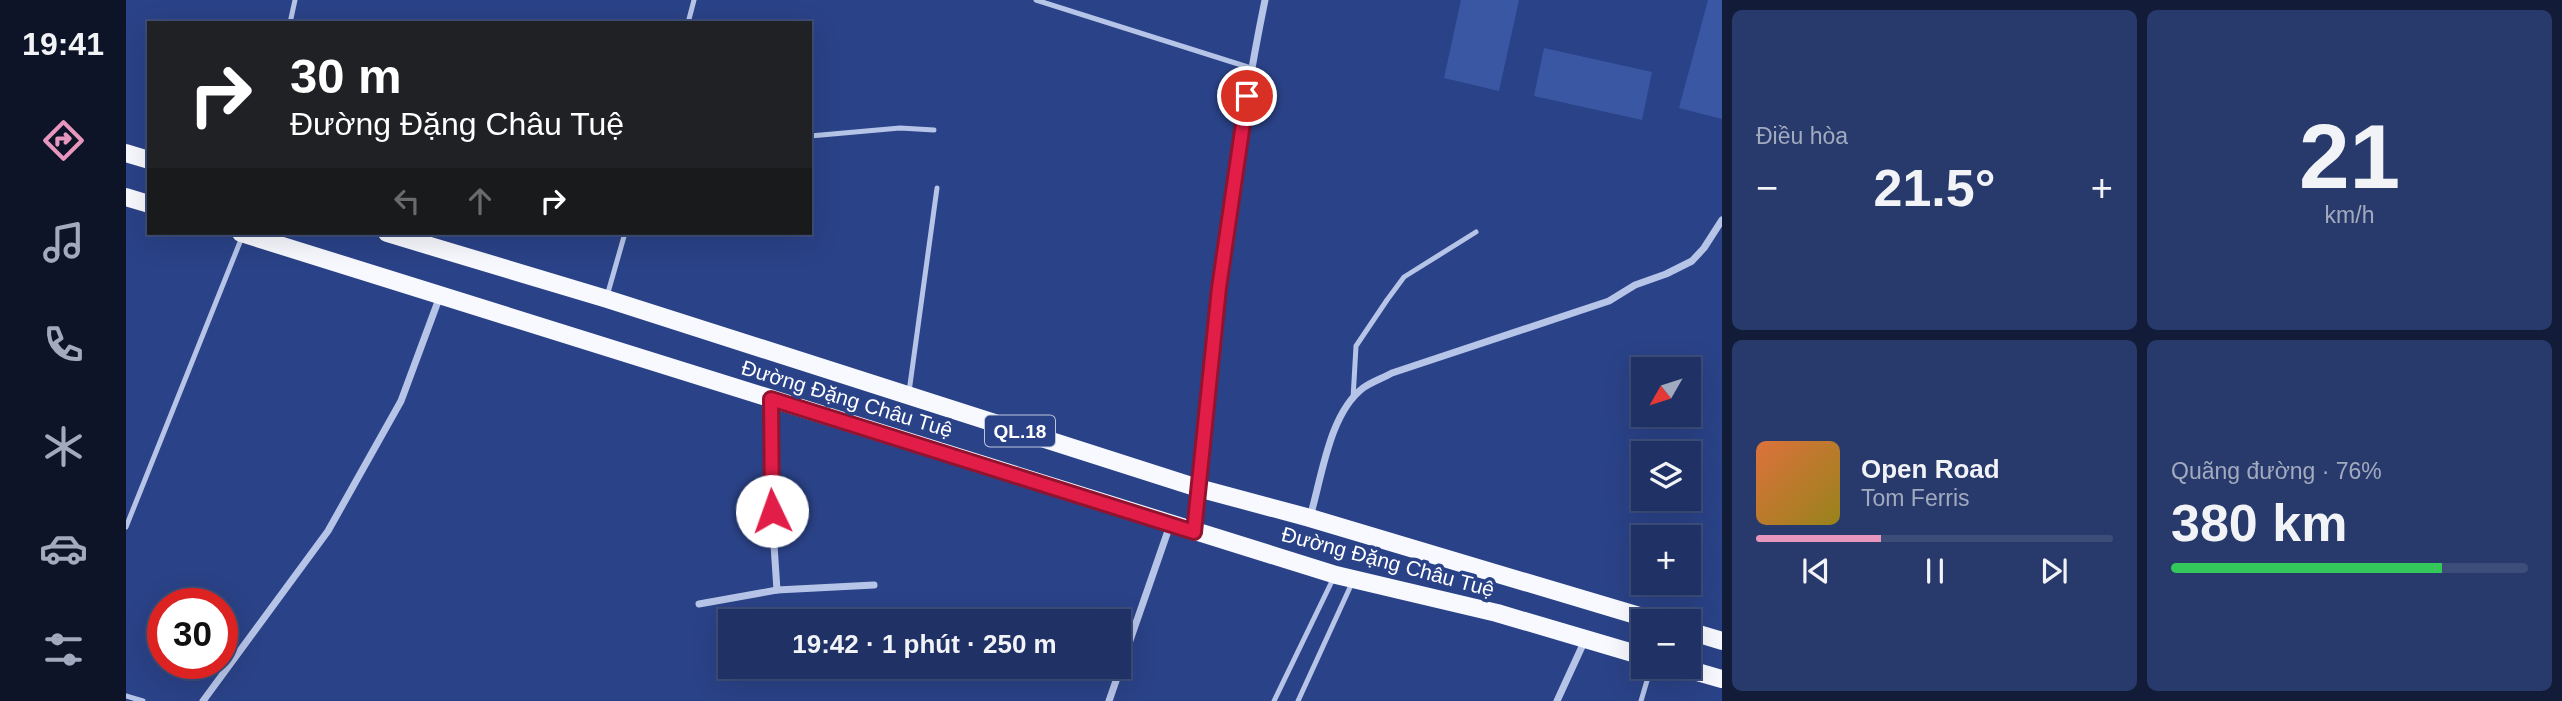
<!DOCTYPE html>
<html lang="vi">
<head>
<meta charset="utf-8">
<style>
	:root { --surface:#203265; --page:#283a6b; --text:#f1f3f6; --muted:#a2aabf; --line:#3d4d79; --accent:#e797bd }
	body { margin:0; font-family:Helvetica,sans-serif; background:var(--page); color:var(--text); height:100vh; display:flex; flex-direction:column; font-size:26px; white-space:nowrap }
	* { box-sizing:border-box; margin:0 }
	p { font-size:23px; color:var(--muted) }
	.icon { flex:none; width:38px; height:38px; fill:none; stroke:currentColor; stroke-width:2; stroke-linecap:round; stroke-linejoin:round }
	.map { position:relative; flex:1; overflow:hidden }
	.side { display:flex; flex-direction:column; gap:10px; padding:10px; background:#121c38; width:840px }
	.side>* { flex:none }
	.guide { position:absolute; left:21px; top:21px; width:665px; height:214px; border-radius:0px; box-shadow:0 7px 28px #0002,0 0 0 2px var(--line); background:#202124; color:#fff; overflow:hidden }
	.needle { width:46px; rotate:231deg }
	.tools { position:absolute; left:1505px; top:357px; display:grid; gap:14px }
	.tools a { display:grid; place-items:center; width:70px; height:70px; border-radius:0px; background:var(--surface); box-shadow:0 7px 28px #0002,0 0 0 2px var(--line); font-size:35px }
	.speed { position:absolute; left:21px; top:588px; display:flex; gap:14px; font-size:35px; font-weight:700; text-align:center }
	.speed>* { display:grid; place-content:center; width:91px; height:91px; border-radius:50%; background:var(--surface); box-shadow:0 7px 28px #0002,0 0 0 2px var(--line); line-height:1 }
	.speed .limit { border:10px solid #d22; background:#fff; color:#111 }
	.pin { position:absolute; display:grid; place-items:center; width:60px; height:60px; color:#fff; margin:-30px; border:4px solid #fff; border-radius:50%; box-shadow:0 2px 7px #0007 }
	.me { position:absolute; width:77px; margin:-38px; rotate:357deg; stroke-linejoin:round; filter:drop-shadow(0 0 5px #0008) }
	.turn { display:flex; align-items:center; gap:24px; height:147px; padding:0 28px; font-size:32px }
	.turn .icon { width:91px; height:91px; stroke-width:2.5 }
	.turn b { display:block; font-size:49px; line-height:60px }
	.lanes { display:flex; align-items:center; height:66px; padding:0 28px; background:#0003; justify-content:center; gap:35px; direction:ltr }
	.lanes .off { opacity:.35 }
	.big { font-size:52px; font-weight:800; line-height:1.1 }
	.side .widget { flex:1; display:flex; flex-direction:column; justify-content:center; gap:10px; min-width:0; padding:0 24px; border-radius:10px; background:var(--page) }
	.side .dial { align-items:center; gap:0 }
	.dial b { font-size:91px; line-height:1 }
	.song { display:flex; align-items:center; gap:21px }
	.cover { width:84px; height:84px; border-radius:10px; background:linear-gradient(135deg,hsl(20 70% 55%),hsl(50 70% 35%)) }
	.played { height:7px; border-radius:4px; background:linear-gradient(90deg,var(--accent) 35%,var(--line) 35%) }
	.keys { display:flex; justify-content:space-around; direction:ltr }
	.heat { display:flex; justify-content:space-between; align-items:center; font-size:38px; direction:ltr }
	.charge { height:10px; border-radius:5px; background:linear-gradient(90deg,#34c759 76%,var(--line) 0) }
	.side .tiles { flex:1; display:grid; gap:10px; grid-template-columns:repeat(2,1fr) }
	.trip { position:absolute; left:592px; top:609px; width:413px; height:70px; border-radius:0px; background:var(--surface); box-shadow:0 7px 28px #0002,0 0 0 2px var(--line); font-weight:800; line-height:70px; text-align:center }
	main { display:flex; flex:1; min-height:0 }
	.menu { display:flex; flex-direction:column; width:126px; justify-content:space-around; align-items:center; background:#0d1428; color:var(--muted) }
	.menu .icon { width:49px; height:49px }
	.menu .selected { color:var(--accent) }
	.menu b { font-size:32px; color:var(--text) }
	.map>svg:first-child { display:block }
</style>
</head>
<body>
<main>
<nav class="menu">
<b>19:41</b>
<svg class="icon selected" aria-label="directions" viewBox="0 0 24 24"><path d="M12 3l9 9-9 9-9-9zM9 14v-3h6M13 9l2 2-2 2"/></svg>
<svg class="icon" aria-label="music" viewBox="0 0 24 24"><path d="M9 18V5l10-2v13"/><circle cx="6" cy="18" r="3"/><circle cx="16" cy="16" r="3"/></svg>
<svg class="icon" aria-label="phone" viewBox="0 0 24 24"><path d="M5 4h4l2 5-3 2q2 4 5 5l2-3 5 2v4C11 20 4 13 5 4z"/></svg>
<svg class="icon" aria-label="climate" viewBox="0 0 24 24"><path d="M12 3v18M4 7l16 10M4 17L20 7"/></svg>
<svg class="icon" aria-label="car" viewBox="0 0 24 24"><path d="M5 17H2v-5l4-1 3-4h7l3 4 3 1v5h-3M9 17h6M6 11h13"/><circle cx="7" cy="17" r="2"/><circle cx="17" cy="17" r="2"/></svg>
<svg class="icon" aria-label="filters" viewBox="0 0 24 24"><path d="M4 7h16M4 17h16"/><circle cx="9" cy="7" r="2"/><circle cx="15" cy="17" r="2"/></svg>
</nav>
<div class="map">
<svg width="1596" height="701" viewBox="0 0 1596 701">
	<rect width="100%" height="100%" fill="#2a4287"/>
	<g fill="#3a57a3">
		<path d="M1335 0H1393L1373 91 1318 78Z"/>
		<path d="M1582 0H1596V119L1553 108Z"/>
		<path d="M1418 48 1526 72 1516 120 1408 96Z"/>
	</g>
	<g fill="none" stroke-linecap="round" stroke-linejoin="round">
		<g stroke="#b6c4e8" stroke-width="5">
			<path d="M910 0 1125 68"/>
			<path d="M164 23 169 0"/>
			<path d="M562 23 568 0"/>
			<path d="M684 136 774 128 808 130"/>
			<path d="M481 296 499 233"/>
			<path d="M783 392 811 188"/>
			<path d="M1227 399 1230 346 1261 300 1278 277 1350 232"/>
			<path d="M0 527 116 237"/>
			<path d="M0 696 17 701"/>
			<path d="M1148 701 1208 577"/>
			<path d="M1172 701 1226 583"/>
			<path d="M1515 701 1525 667"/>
		</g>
		<g stroke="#b6c4e8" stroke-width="7">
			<path d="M645 400 644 485 651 590"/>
			<path d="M1184 517C1196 477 1203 414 1237 388 1245 382 1257 378 1266 373L1483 301 1509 285 1540 274 1566 261 1578 248 1596 220"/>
			<path d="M1068 530C1087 353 1103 175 1139 0"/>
			<path d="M573 604 651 590 748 585"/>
			<path d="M77 701 202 531 275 401 314 296"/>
			<path d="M983 701 1044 525"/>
			<path d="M1431 701 1459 640"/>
		</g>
		<g stroke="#f8f9fe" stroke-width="18">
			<path d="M0 153 23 160"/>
			<path d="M0 197 23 204"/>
			<path d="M115 233 1210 575 1371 613 1517 656"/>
			<path d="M261 233 481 299 1072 488 1184 518 1530 621"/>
			<path d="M1563 631 1596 641"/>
			<path d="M1554 667 1596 679"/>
		</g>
	</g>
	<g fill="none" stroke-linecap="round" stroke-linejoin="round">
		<defs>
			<path id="route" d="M646 511 645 399 1068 532 1093 288 1121 96"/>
		</defs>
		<use href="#route" stroke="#92132f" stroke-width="18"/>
		<use href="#route" stroke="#e11d48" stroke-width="12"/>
	</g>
	<g text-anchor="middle" stroke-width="7" stroke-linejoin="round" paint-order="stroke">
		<rect fill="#2a4287" stroke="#bfc6db" stroke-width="2" x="859" y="415.5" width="70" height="31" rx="5"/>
		<g font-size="19" font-weight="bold" fill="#fff">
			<text x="894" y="438">QL.18</text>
		</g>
		<g font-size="21" fill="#fff" stroke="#2a4287">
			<text transform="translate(721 399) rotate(17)" y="7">Đường Đặng Châu Tuệ</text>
			<text transform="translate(1262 562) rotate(15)" y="7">Đường Đặng Châu Tuệ</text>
		</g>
	</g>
</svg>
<div class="tools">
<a><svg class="needle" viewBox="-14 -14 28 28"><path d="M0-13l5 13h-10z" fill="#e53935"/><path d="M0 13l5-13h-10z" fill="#a2aabf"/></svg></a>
<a><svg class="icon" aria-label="layers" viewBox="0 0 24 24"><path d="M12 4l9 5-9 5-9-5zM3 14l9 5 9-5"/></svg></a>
<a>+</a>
<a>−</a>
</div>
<div class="speed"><div class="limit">30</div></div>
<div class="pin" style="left:1121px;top:96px;background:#d93025"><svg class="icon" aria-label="arrive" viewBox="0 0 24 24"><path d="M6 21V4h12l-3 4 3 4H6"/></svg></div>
<svg class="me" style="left:646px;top:511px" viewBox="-20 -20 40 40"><circle r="19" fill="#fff"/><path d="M0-13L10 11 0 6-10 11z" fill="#e11d48"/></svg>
<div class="trip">19:42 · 1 phút · 250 m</div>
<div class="guide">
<div class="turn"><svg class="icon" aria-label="right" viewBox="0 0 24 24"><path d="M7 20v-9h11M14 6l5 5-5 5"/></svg><div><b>30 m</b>Đường Đặng Châu Tuệ</div></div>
<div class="lanes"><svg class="icon off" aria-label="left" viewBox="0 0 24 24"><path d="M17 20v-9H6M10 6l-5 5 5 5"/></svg><svg class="icon off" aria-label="ahead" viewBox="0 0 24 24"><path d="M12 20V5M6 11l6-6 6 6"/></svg><svg class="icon" aria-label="right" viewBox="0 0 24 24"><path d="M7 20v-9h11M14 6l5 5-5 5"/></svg></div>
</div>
</div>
<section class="side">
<div class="tiles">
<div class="widget"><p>Điều hòa</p>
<div class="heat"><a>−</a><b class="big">21.5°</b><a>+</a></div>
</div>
<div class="widget dial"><b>21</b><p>km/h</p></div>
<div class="widget">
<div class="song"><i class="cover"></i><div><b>Open Road</b><p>Tom Ferris</p></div></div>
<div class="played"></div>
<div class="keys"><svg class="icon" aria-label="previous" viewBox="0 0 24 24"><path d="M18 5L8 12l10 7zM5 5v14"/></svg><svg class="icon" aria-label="pause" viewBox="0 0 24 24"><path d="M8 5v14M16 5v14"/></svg><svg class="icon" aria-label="next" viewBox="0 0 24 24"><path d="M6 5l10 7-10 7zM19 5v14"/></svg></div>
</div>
<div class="widget"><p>Quãng đường · 76%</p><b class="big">380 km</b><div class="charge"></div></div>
</div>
</section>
</main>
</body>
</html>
